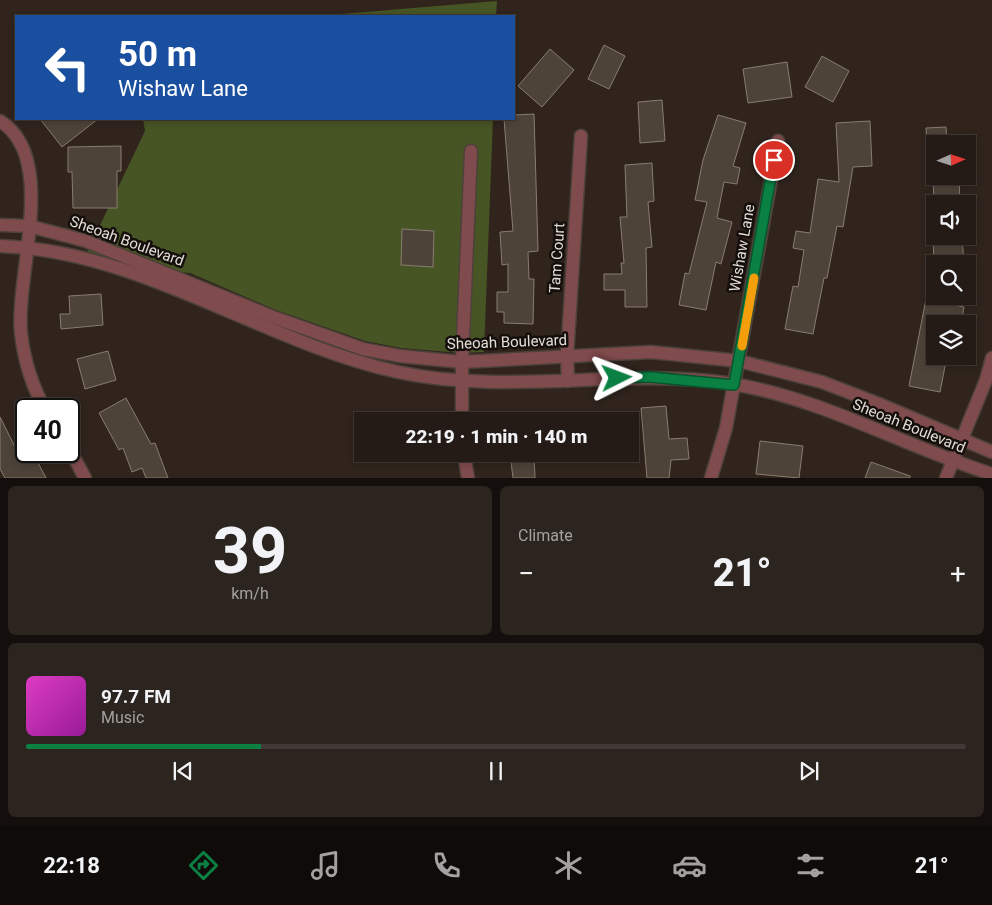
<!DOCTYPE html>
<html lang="en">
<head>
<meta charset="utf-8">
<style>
	:root { --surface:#241b16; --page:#2c241f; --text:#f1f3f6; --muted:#a3a1a1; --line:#413935; --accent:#0b8043 }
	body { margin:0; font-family:Roboto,sans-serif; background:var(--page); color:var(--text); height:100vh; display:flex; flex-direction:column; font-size:19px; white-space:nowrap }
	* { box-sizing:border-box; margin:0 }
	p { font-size:16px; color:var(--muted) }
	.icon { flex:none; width:28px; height:28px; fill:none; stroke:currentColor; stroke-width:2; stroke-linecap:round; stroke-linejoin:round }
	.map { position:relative; height:478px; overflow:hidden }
	.panel { display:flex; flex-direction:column; gap:8px; padding:8px; background:#140f0c; flex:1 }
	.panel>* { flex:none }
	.banner { position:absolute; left:15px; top:15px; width:500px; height:105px; border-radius:0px; box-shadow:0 2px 8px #0003,0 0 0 1px var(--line); background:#1a4fa0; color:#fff; overflow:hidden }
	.needle { width:32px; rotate:87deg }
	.fabs { position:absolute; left:926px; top:135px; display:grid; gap:10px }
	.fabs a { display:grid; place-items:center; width:50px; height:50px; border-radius:0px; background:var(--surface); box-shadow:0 2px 8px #0003,0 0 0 1px var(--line); font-size:25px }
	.speed { position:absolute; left:15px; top:398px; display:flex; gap:10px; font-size:25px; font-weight:700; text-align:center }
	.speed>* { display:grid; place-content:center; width:65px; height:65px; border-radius:50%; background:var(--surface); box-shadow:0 2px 8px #0003,0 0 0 1px var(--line); line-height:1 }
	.speed .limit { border:2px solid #111; border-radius:8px; background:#fff; color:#111 }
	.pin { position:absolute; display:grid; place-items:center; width:42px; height:42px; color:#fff; margin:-21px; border:2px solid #fff; border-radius:50%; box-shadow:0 1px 5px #0007 }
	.me { position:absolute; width:55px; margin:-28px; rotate:87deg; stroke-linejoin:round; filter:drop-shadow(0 0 4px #0008) }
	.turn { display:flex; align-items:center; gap:18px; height:105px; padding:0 20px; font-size:22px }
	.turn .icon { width:65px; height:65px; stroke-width:2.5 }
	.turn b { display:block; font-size:35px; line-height:42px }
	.big { font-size:38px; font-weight:800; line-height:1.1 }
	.panel .card { flex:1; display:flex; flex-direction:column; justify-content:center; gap:8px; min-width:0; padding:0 18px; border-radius:8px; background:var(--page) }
	.panel .dial { align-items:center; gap:0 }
	.dial b { font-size:65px; line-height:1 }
	.song { display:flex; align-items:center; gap:15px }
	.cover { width:60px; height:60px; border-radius:8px; background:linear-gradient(135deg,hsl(310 70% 55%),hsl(300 70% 35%)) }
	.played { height:5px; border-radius:2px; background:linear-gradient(90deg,var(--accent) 25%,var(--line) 25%) }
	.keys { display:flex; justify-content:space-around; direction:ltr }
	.heat { display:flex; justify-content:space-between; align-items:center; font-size:28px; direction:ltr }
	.panel .tiles { flex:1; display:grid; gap:8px; grid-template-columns:1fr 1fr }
	.card:last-child { grid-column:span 2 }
	.trip { position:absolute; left:354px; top:412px; width:285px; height:50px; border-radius:0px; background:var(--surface); box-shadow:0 2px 8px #0003,0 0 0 1px var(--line); font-weight:800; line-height:50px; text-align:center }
	.menu { display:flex; height:80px; justify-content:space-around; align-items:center; background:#0e0b09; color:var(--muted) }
	.menu .icon { width:35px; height:35px }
	.menu .on { color:var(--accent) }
	.menu b { font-size:22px; color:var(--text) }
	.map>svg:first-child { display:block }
</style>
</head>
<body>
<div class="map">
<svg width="992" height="478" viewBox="0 0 992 478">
	<rect width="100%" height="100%" fill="#30241d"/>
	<g fill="#475424">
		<path d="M497 1 496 16H317Z"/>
		<path d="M143 119H493L484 352 462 353 401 348 365 341 276 310 190 273 81 265 145 131Z"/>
	</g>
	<g fill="#4e4339" stroke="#897d71">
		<path d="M604 45 625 56 609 89 588 79Z"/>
		<path d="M550 49 574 70 542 107 518 86Z"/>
		<path d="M822 56 849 71 833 102 805 87Z"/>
		<path d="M787 62 792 97 748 103 743 69Z"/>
		<path d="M662 100 665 141 640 143 638 102Z"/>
		<path d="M534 114 538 251 528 252 529 279H534L533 324 504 323V312H497V292H508V264L502 265 500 232 513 231 504 119H514V115Z"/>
		<path d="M718 115 746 123 733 166 740 168 737 184 724 182 717 218 732 222 721 264 716 262 706 310 679 305 685 273 689 274 707 202 695 200 703 160Z"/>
		<path d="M40 119H98L62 147Z"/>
		<path d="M870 121 872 166 853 167 843 227 837 226 827 278H824L813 334 785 329 793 286 798 287 804 250 793 248 796 231 810 233 818 179 839 182 836 123Z"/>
		<path d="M946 127 947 144H927L926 128Z"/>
		<path d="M121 146V171H117V208H73L72 172H68V147Z"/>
		<path d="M652 163 654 201 648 202 652 247 646 248 647 307H625V290H604V274H622L621 263H624L620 217H627L625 165Z"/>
		<path d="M933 176H959L960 204H934Z"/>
		<path d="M402 229 434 231 433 267 401 265Z"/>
		<path d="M962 236 964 264H934L933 237Z"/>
		<path d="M101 294 103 325 61 329 60 314H70L69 296Z"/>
		<path d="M926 299 964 307 961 324H935V356H947L940 392 909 386Z"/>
		<path d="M108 351 116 380 85 389 77 359Z"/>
		<path d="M126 398 151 444 155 443 168 478H146L142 468 132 472 123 448 119 450 99 413Z"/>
		<path d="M666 406 669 439 687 438 689 459 671 460 669 478H647L641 408Z"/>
		<path d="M0 417 23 463 35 457 46 478H5L0 469Z"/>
		<path d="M760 441 803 446 799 478 756 474Z"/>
		<path d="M510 454H534L535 478H513Z"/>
		<path d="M871 462 910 476V478H865Z"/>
	</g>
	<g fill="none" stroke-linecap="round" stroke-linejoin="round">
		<defs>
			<g id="minor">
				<path d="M0 121C59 157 15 276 21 333 24 360 32 386 45 409"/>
				<path d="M0 225 29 226 86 241 273 317 363 349 400 356 462 362 651 352 739 361 822 382 879 404 992 452"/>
				<path d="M0 246C143 251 262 342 398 372 509 396 622 367 733 384 824 399 905 447 992 474"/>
				<path d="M568 381 567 356 581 136"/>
				<path d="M462 421V362L471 151"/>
				<path d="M69 448 85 478"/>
				<path d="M464 454 468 478"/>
				<path d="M711 478 726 428 778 141"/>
				<path d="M946 478 986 380 992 358"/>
			</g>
		</defs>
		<use href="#minor" stroke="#4d413b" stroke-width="15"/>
		<use href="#minor" stroke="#804b4c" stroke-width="12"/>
	</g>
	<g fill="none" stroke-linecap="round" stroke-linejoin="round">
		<defs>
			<path id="route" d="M617 378 650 377 734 385 774 160"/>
		</defs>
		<use href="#route" stroke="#07532c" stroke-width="12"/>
		<use href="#route" stroke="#0b8043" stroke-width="9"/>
		<path stroke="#f59e0b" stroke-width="9" d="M742 346 754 278"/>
	</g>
	<g text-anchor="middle" stroke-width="5" stroke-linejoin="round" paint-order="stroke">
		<g font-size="15" fill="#e4dcd7" stroke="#140f0b">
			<text transform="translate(127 241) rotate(20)" y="5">Sheoah Boulevard</text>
			<text transform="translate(742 248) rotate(-80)" y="5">Wishaw Lane</text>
			<text transform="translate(557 258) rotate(-86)" y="5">Tam Court</text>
			<text transform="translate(507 342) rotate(-2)" y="5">Sheoah Boulevard</text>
			<text transform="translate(909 426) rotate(22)" y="5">Sheoah Boulevard</text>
		</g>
	</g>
</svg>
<div class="fabs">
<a><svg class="needle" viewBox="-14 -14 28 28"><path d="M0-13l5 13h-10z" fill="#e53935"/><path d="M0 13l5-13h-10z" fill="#a3a1a1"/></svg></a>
<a><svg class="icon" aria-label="sound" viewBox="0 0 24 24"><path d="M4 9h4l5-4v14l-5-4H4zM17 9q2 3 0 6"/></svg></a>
<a><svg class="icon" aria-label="search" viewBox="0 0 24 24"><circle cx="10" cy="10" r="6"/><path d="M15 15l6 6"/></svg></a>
<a><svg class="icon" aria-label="layers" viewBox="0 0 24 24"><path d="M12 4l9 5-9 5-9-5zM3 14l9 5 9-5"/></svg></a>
</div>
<div class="speed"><div class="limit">40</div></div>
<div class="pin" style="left:774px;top:160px;background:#d93025"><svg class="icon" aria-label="arrive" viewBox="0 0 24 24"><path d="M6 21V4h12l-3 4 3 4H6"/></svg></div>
<svg class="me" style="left:617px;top:378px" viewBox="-20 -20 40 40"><path d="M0-17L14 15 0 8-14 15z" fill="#0b8043" stroke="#fff" stroke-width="4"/></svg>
<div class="trip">22:19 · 1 min · 140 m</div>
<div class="banner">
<div class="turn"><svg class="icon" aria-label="left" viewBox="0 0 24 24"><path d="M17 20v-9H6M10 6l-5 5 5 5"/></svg><div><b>50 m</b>Wishaw Lane</div></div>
</div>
</div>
<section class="panel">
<div class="tiles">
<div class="card dial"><b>39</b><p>km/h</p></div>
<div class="card"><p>Climate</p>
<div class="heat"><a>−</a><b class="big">21°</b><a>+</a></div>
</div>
<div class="card">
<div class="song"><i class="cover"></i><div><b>97.7 FM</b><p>Music</p></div></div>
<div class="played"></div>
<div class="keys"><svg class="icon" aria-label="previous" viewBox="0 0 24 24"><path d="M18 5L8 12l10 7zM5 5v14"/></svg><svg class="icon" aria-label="pause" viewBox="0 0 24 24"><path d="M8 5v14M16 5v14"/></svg><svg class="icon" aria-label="next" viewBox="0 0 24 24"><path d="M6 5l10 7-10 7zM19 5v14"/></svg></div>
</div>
</div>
</section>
<nav class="menu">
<b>22:18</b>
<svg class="icon on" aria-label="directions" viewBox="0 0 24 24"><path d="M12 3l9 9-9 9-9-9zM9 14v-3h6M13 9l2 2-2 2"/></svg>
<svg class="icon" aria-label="music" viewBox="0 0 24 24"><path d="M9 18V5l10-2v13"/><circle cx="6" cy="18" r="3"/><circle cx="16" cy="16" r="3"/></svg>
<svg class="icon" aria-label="phone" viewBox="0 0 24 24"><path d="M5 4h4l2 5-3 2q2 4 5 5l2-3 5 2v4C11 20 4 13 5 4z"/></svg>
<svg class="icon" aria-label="climate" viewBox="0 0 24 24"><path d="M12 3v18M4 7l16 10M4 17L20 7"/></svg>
<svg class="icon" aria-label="car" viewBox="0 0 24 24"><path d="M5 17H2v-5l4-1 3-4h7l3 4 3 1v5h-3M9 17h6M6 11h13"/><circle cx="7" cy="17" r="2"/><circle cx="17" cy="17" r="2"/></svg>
<svg class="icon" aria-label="filters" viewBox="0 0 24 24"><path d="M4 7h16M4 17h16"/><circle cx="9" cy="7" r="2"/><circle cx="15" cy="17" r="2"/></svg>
<b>21°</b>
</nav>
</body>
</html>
